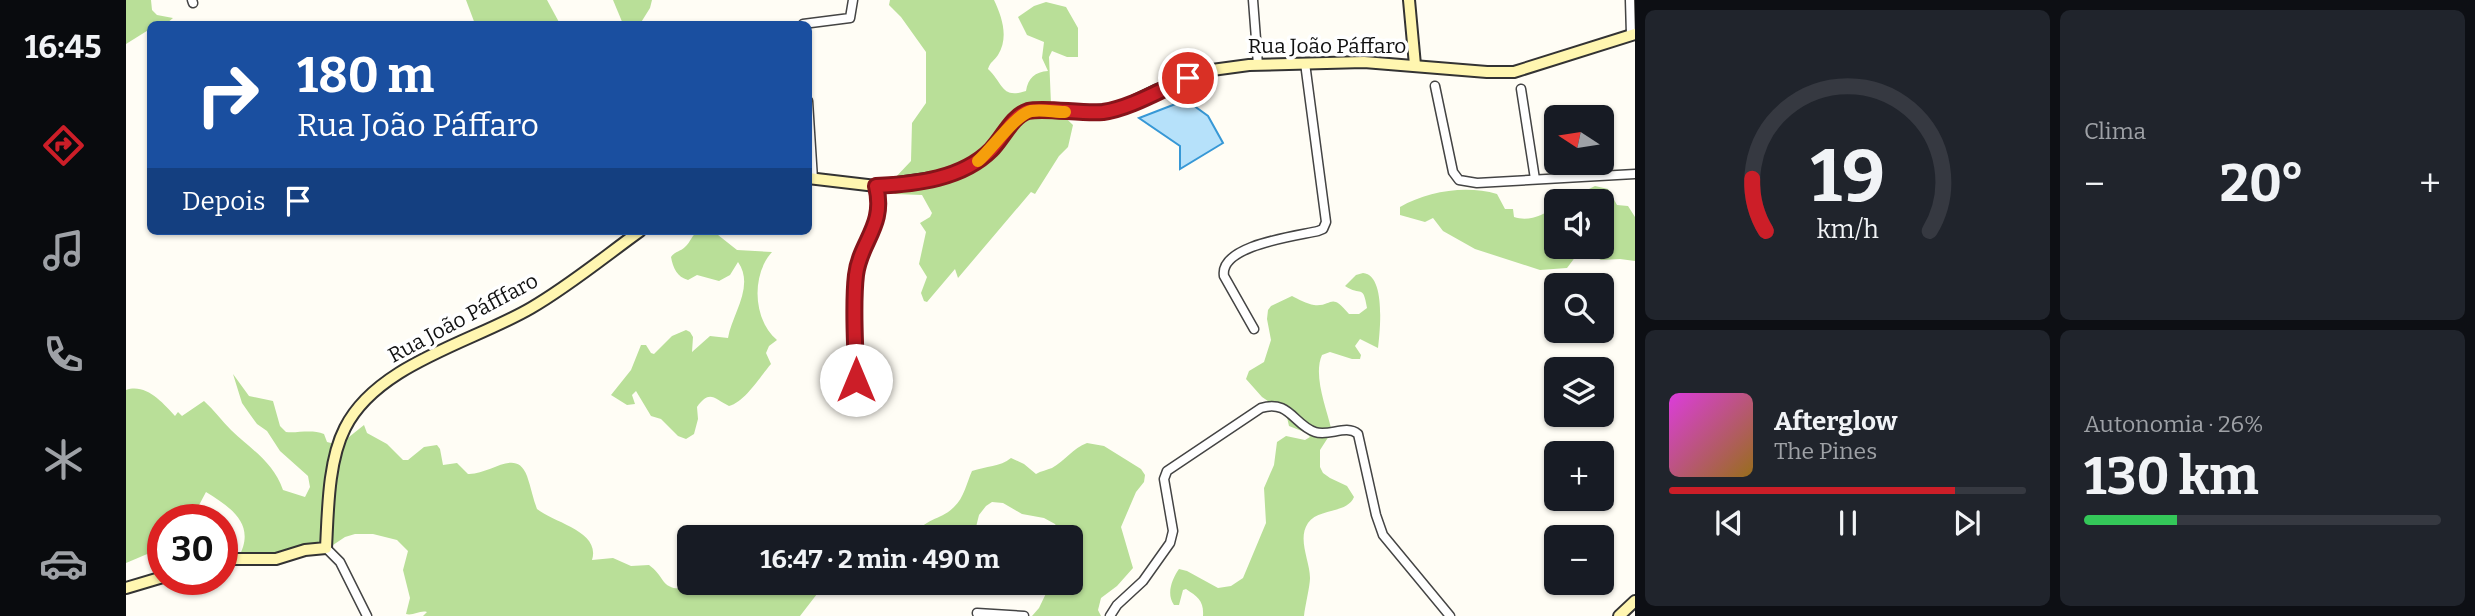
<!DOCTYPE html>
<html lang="pt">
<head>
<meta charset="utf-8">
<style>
	:root { --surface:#171b24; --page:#20242c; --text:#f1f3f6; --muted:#9ea1a6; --line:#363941; --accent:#cc1e28 }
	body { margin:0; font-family:Bitter,serif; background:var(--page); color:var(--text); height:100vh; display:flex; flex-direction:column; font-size:26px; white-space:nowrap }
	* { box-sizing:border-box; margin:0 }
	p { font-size:23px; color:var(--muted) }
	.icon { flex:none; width:38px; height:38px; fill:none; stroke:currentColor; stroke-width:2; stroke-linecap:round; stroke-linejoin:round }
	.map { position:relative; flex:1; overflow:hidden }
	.drawer { display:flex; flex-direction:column; gap:10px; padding:10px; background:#0d0f14; width:840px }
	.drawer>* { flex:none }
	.guide { position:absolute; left:21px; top:21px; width:665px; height:214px; border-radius:10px; box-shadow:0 2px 5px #0004; background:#1a4fa0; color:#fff; overflow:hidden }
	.needle { width:46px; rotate:282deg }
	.tools { position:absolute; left:1418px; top:105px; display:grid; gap:14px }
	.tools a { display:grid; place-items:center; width:70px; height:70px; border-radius:10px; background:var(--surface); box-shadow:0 2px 5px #0004; font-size:35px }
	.speed { position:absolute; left:21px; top:504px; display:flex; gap:14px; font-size:35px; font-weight:700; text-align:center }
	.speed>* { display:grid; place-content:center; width:91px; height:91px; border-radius:50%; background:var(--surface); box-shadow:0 2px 5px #0004; line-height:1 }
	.speed .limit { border:10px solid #d22; background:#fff; color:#111 }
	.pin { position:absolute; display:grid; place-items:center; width:60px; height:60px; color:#fff; margin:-30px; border:4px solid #fff; border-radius:50%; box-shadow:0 2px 7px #0007 }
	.me { position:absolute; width:77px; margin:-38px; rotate:0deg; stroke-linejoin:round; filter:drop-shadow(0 0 5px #0008) }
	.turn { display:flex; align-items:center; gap:24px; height:147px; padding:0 35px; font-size:32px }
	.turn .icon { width:91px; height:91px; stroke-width:2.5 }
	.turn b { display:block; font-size:49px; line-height:60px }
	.then { display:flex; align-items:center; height:66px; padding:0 35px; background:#0003; gap:14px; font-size:26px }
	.big { font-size:52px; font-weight:700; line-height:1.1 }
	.drawer .tile { flex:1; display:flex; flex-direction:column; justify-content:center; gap:10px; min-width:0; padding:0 24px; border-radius:10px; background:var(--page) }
	.drawer .dial { align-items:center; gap:0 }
	.dial svg { height:182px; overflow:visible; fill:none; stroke:var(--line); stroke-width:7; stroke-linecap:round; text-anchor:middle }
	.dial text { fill:var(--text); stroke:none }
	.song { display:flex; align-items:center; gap:21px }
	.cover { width:84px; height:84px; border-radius:10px; background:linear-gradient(135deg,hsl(300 70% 55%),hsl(40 70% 35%)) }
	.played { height:7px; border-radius:4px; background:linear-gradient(90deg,var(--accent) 80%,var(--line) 80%) }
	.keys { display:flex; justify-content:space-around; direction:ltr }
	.heat { display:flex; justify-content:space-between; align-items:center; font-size:38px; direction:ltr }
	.charge { height:10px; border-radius:5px; background:linear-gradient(90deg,#34c759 26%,var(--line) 0) }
	.drawer .tiles { flex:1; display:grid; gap:10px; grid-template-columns:repeat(2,1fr) }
	.trip { position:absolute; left:551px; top:525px; width:406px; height:70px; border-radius:10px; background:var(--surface); box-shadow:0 2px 5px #0004; font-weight:700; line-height:70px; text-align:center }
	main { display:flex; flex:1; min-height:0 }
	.menu { display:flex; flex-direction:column; width:126px; justify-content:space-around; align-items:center; background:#090b0e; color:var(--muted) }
	.menu .icon { width:49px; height:49px }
	.menu .current { color:var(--accent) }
	.menu b { font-size:32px; color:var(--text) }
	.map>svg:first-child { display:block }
</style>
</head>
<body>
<main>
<nav class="menu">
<b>16:45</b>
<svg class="icon current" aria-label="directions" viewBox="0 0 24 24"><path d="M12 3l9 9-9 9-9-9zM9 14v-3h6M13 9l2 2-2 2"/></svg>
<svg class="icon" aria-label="music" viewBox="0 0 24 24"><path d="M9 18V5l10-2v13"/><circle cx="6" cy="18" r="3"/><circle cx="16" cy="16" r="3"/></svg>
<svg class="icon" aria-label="phone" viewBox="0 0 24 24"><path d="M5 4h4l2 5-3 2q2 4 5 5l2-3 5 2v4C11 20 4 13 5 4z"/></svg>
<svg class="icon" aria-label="climate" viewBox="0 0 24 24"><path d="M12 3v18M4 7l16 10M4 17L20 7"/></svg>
<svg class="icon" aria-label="car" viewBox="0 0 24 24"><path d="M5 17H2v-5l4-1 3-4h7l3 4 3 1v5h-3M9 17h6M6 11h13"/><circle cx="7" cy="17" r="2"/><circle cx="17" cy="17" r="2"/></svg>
</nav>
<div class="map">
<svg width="1509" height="616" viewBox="0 0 1509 616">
	<rect width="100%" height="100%" fill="#fffdf5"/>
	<g fill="#b9df98">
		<path d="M0 0H25L26 10 31 15 47 18 41 23 24 24V29L0 44Z"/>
		<path d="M340 0H421L434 24H349Z"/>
		<path d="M487 0H526L524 8 514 24H497Z"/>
		<path d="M764 0H868C876 17 883 37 872 55 868 61 864 62 862 69 878 84 875 99 900 91 902 78 909 72 922 71L916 58 918 42 901 35 892 17 908 6 920 2 940 7 952 28V57H941L926 51 923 57 925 104 947 125 942 147 933 156 909 194 905 192 832 278 829 269 801 302 798 301 795 293 801 277 793 264 800 232 794 223 804 217 806 213 796 195 769 194 765 190 768 179 785 161 786 123 800 103V52L775 17 763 5Z"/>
		<path d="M1469 186 1482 189 1491 205 1502 206 1509 217V261L1494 259 1475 260 1461 252 1450 256 1441 268 1414 270 1349 249 1317 231 1307 218 1299 222 1274 215V207C1302 191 1340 185 1371 194L1379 209H1387L1388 217C1403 222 1418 215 1430 206V247H1475V201H1452L1461 190Z"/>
		<path d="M573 231H587L611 250 646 252C625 275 627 320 651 340L643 346 640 353 645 364C633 378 619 402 603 406 588 399 584 389 571 407L572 419 568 434 560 439 552 436 535 419 525 416 510 391 506 395 509 404 501 405 485 395 505 370 515 345H520L525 353 528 354 546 336 560 330 564 332 567 337 566 352 584 336 602 338C606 314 629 286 612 262L604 275 593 281 571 275 562 280C551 277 547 268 545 257 549 251 554 252 559 247 565 242 565 235 573 231Z"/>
		<path d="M1237 273C1260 275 1254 331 1252 348L1234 339 1229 346 1235 355 1234 359H1226L1204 352 1196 355C1187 375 1200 407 1205 428L1203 436 1194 450V467L1197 473 1204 478 1221 486 1228 497C1221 514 1192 508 1182 523 1171 539 1184 561 1184 578 1184 586 1179 606 1178 616H1077C1078 601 1072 597 1060 589L1057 590 1053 605H1048C1040 594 1046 579 1053 569L1061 571 1092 588 1105 586 1117 578 1140 523 1138 488 1148 465 1151 442 1160 436 1179 440 1184 437 1181 433 1163 426 1160 413 1136 397 1120 379 1123 371 1138 362 1145 340 1141 319 1142 310 1145 306 1166 296C1172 299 1181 304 1188 305 1207 307 1204 291 1223 314H1233L1241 308C1237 283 1235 297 1219 286L1230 275Z"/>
		<path d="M107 374 123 396 147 401 154 426 160 432C173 433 186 429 198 434L201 442 213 445 238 425 241 433 261 444 277 460H282L298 447 311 445 314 449 317 465 331 463 342 474C365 475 390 447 401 476 405 487 407 499 411 509 428 523 475 531 466 560L487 558 505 566 523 565C530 570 533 575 538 582 548 594 569 587 581 583H695L691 594 674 616H297L301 612C294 610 287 616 280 614L284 598 277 570 282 551 271 540 247 534H229L219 537 195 553 158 560 112 558C131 525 106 508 80 492L72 507 69 520H37V551L26 552 0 563V390C20 383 37 403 49 416L52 412 56 416 78 401C88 410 96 421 105 430 126 450 147 462 157 490L179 497 184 487 182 476 154 451 141 431 131 424 123 413 116 403Z"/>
		<path d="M961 443 978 446 1015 469 1019 475 1018 482 1010 492 995 527 1007 568 991 586 975 598 972 610 975 616H906L913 608 925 583H945V537H937L929 524 918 518 896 514 877 503 866 502 860 506 853 515 849 531 842 537H788C799 517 814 521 828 507 838 498 841 482 846 471 860 466 874 467 885 458L898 464 910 474C915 471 921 470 926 468 939 461 947 448 961 443Z"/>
	</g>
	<path fill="#b6e1fa" stroke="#3798d6" stroke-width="2" d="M1060 100 1082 116 1097 143 1054 169V146L1013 118Z"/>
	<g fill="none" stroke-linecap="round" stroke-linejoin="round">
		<defs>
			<g id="street">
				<path d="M66 0 67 3"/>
				<path d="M1127 0 1132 65"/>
				<path d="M1504 0 1505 35"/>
				<path d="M677 24 724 18 727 0"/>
				<path d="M1309 86 1327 172 1333 180 1351 183 1509 174"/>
				<path d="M1395 89 1409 179"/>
				<path d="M682 101 687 179"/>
				<path d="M1128 329 1098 276C1093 245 1171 236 1192 231L1197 229 1200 222 1179 63"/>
				<path d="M730 380C730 346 726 309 730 275 734 242 759 224 750 186"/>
				<path d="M200 548 214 562 241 616"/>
				<path d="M851 613 898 616"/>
				<path d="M984 616 991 605 1017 581 1044 543 1047 531 1038 479 1041 471 1135 408C1163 399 1168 425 1189 432 1203 437 1220 424 1232 434L1250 515 1257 535 1324 616"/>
			</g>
			<g id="secondary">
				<path d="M1283 0 1289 65"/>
				<path d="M682 178 750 186 821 176 853 160 866 149 893 116 902 111 950 113 992 109 1031 90 1086 70 1123 65 1238 62 1361 72H1388L1509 34"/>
				<path d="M96 559H150L179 550 200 548C202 511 202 461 219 428 251 364 347 342 405 308 443 286 478 257 514 231"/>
				<path d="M0 588 37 577"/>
				<path d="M1493 616 1509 601"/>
			</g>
		</defs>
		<use href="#street" stroke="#444" stroke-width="11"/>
		<use href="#secondary" stroke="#333" stroke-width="14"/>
		<use href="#street" stroke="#fff" stroke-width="8"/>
		<use href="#secondary" stroke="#fff6b0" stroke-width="10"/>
	</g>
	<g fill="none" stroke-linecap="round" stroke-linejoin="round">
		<defs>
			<path id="route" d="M730 380C730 346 726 309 730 275 734 241 760 226 750 186 790 184 836 179 865 150 877 138 886 116 902 111 918 107 956 114 977 112 1005 108 1036 89 1062 78"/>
		</defs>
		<use href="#route" stroke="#85141a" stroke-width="18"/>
		<use href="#route" stroke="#cc1e28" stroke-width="12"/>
		<path stroke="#f59e0b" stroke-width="12" d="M852 161C866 149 890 114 905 111 916 109 928 112 939 112"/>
	</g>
	<g text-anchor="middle" stroke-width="7" stroke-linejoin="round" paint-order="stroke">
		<g font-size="21" fill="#111" stroke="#fff">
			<text x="1201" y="53">Rua João Páffaro</text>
			<text transform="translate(337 318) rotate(-28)" y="7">Rua João Páfffaro</text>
		</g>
	</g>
</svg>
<div class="tools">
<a><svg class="needle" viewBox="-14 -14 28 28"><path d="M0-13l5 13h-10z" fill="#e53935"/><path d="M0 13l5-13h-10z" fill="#9ea1a6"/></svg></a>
<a><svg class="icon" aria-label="sound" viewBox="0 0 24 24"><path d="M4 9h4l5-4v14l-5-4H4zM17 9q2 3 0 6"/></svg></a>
<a><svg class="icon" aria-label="search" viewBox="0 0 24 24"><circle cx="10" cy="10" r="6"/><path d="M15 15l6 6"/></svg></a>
<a><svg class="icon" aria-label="layers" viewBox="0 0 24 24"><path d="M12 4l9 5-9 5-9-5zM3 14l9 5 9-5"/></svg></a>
<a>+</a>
<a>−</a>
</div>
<div class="speed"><div class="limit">30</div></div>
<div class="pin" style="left:1062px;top:78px;background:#d93025"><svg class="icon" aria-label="arrive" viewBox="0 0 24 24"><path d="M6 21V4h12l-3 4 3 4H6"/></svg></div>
<svg class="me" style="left:730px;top:380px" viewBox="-20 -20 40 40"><circle r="19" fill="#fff"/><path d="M0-13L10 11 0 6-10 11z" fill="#cc1e28"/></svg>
<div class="trip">16:47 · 2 min · 490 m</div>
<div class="guide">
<div class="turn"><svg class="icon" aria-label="right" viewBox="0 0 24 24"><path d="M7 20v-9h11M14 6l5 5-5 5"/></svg><div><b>180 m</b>Rua João Páffaro</div></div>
<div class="then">Depois<svg class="icon" aria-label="arrive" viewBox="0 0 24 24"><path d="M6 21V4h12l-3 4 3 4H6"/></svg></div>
</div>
</div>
<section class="drawer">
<div class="tiles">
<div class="tile dial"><svg viewBox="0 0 100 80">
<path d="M14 69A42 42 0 1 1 86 69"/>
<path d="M14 69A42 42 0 0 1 8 46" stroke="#cc1e28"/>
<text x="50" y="56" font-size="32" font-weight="700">19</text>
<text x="50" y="72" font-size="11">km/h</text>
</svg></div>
<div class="tile"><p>Clima</p>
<div class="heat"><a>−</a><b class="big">20°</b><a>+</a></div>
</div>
<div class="tile">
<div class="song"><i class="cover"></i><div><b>Afterglow</b><p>The Pines</p></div></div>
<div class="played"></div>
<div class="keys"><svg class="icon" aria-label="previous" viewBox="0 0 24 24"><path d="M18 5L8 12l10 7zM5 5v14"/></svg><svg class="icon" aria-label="pause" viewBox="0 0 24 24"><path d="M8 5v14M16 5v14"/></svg><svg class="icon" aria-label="next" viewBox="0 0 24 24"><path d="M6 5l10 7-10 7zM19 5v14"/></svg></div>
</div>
<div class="tile"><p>Autonomia · 26%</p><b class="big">130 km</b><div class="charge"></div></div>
</div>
</section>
</main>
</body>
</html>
